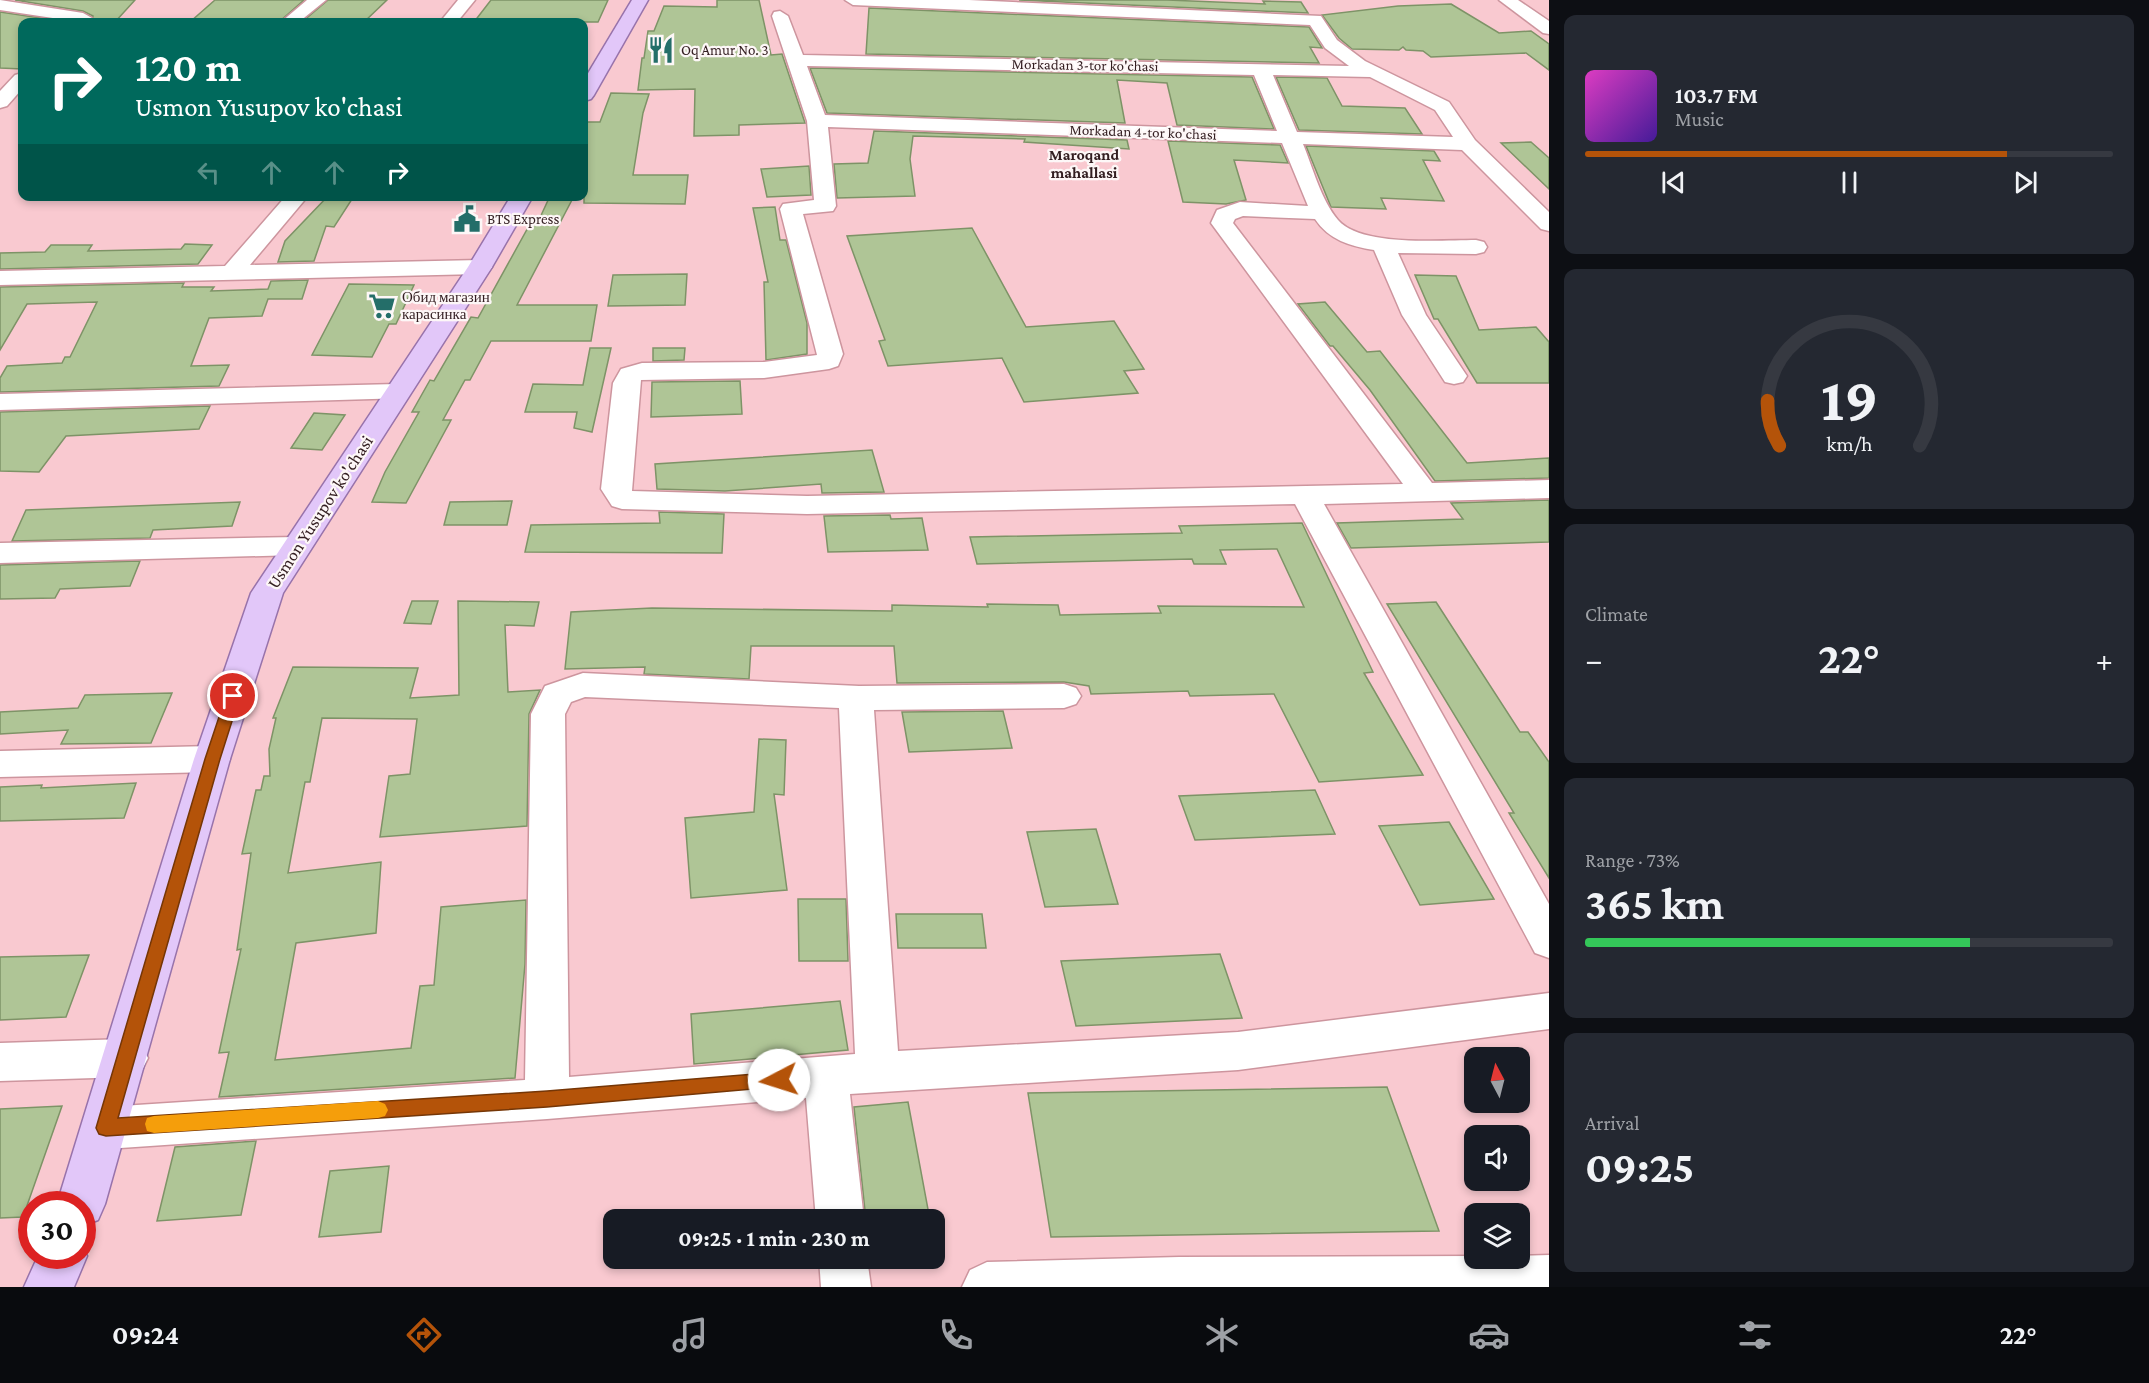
<!DOCTYPE html>
<html lang="en">
<head>
<meta charset="utf-8">
<style>
	:root { --surface:#171b24; --page:#242831; --text:#f1f3f6; --muted:#9ea1a6; --line:#363941; --accent:#b45309 }
	body { margin:0; font-family:"Crimson Pro",serif; background:var(--page); color:var(--text); height:100vh; display:flex; flex-direction:column; font-size:22px; white-space:nowrap }
	* { box-sizing:border-box; margin:0 }
	p { font-size:20px; color:var(--muted) }
	.icon { flex:none; width:33px; height:33px; fill:none; stroke:currentColor; stroke-width:2; stroke-linecap:round; stroke-linejoin:round }
	.map { position:relative; flex:1; overflow:hidden }
	.side { display:flex; flex-direction:column; gap:15px; padding:15px; background:#0d0f14; width:600px }
	.side>* { flex:none }
	.top-card { position:absolute; left:18px; top:18px; width:570px; height:183px; border-radius:12px; box-shadow:0 3px 9px #0003; background:#00695c; color:#fff; overflow:hidden }
	.needle { width:39px; rotate:353deg }
	.fabs { position:absolute; left:1464px; top:1047px; display:grid; gap:12px }
	.fabs a { display:grid; place-items:center; width:66px; height:66px; border-radius:12px; background:var(--surface); box-shadow:0 3px 9px #0003; font-size:30px }
	.speed { position:absolute; left:18px; top:1191px; display:flex; gap:12px; font-size:30px; font-weight:700; text-align:center }
	.speed>* { display:grid; place-content:center; width:78px; height:78px; border-radius:50%; background:var(--surface); box-shadow:0 3px 9px #0003; line-height:1 }
	.speed .limit { border:9px solid #d22; background:#fff; color:#111 }
	.pin { position:absolute; display:grid; place-items:center; width:51px; height:51px; color:#fff; margin:-26px; border:3px solid #fff; border-radius:50%; box-shadow:0 2px 6px #0007 }
	.me { position:absolute; width:66px; margin:-33px; rotate:265deg; stroke-linejoin:round; filter:drop-shadow(0 0 4px #0008) }
	.turn { display:flex; align-items:center; gap:21px; height:126px; padding:0 18px; font-size:27px }
	.turn .icon { width:78px; height:78px; stroke-width:2.5 }
	.turn b { display:block; font-size:42px; line-height:51px }
	.lanes { display:flex; align-items:center; height:57px; padding:0 18px; background:#0003; justify-content:center; gap:30px; direction:ltr }
	.lanes .off { opacity:.35 }
	.big { font-size:45px; font-weight:700; line-height:1.1 }
	.side .card { flex:1; display:flex; flex-direction:column; justify-content:center; gap:9px; min-width:0; padding:0 21px; border-radius:12px; background:var(--page) }
	.side .dial { align-items:center; gap:0 }
	.dial svg { height:156px; overflow:visible; fill:none; stroke:var(--line); stroke-width:7; stroke-linecap:round; text-anchor:middle }
	.dial text { fill:var(--text); stroke:none }
	.song { display:flex; align-items:center; gap:18px }
	.cover { width:72px; height:72px; border-radius:9px; background:linear-gradient(135deg,hsl(310 70% 55%),hsl(260 70% 35%)) }
	.played { height:6px; border-radius:3px; background:linear-gradient(90deg,var(--accent) 80%,var(--line) 80%) }
	.keys { display:flex; justify-content:space-around; direction:ltr }
	.heat { display:flex; justify-content:space-between; align-items:center; font-size:33px; direction:ltr }
	.charge { height:9px; border-radius:4px; background:linear-gradient(90deg,#34c759 73%,var(--line) 0) }
	.trip { position:absolute; left:603px; top:1209px; width:342px; height:60px; border-radius:12px; background:var(--surface); box-shadow:0 3px 9px #0003; font-weight:700; line-height:60px; text-align:center }
	.menu { display:flex; height:96px; justify-content:space-around; align-items:center; background:#090b0e; color:var(--muted) }
	.menu .icon { width:42px; height:42px }
	.menu .selected { color:var(--accent) }
	.menu b { font-size:27px; color:var(--text) }
	main { display:flex; flex:1; min-height:0 }
	.map>svg:first-child { display:block }
</style>
</head>
<body>
<main>
<div class="map">
<svg width="1549" height="1287" viewBox="0 0 1549 1287">
	<rect width="100%" height="100%" fill="#f9c9d0"/>
	<g fill="#afc596" stroke="#7e9367" stroke-width="1.5">
		<path d="M15 0H135L115 22 92 21 93 16 83 11Z"/>
		<path d="M215 0H304L279 22H190Z"/>
		<path d="M328 0H387L364 22H302Z"/>
		<path d="M491 0H608L598 22H474Z"/>
		<path d="M717 0H759L771 55 782 54 805 123 739 125V135L694 136 695 89 638 90 642 58H644L648 31H654L664 6 717 7Z"/>
		<path d="M1019 0H1167L1265 4 1263 1 1301 2 1308 13Z"/>
		<path d="M1451 4 1499 33 1531 31 1549 44V70L1526 53 1431 57 1423 51 1406 50 1403 47 1399 50 1352 49 1339 38 1322 15 1398 6Z"/>
		<path d="M869 8 1309 27 1322 48 1310 47 1319 63 866 54Z"/>
		<path d="M0 12 67 22H22V69L0 68Z"/>
		<path d="M810 68 1252 77 1274 129 1177 125 1167 83 1117 80 1125 123 827 113Z"/>
		<path d="M1276 77 1327 78 1342 106 1405 108 1422 134 1299 130Z"/>
		<path d="M611 93 649 94 643 113 633 175H688L685 204 584 203V122H600Z"/>
		<path d="M874 131 1127 140 1129 149 1024 142 1025 139 913 136 910 159 915 196 837 198 834 164 868 163Z"/>
		<path d="M1168 141 1280 145 1288 163 1234 160 1246 200 1226 204 1183 202Z"/>
		<path d="M1531 142 1549 158V189L1501 143Z"/>
		<path d="M1306 146 1434 151 1440 161 1423 160 1444 201 1381 198 1386 209 1331 207Z"/>
		<path d="M809 166 811 195 767 197 761 169Z"/>
		<path d="M328 196H354L334 227 326 226 314 261 278 262 285 241Z"/>
		<path d="M550 196H574L517 305H597L591 341H491L470 380H465L443 420H451L406 503 372 502 385 472 419 412H412L430 380 434 381 471 317 478 318 530 224H537Z"/>
		<path d="M775 207 780 240H786L807 323V354L766 360 764 282H768L753 208Z"/>
		<path d="M972 228 1026 327 1114 321 1144 369 1124 371 1138 393 1024 402 1002 358 888 366 879 341 885 340 847 236Z"/>
		<path d="M185 244 212 245 198 264 0 269V253L45 252 51 245H92L88 251 181 249Z"/>
		<path d="M687 274 685 305 608 306 613 275Z"/>
		<path d="M1415 275 1456 276 1479 330 1536 327 1549 342V383H1477L1438 319H1434Z"/>
		<path d="M308 280 302 299H268L262 316 209 318 191 366 229 365 219 386 0 392V378L7 366 62 363 65 357H70L97 302 27 304 0 350V287L184 283 182 287H214L211 291 268 289 271 281Z"/>
		<path d="M349 284 414 285 396 324H389L372 357 312 355Z"/>
		<path d="M1325 302 1367 352 1380 351 1467 463 1549 458V478L1435 481 1370 390 1333 346H1330L1298 304Z"/>
		<path d="M590 348H611L592 432 574 428 577 412H525L533 384 583 385Z"/>
		<path d="M653 348H685L684 360 653 361Z"/>
		<path d="M740 381 742 414 651 417 652 382Z"/>
		<path d="M210 406 199 429 66 436 39 472 0 471V412Z"/>
		<path d="M314 413 345 415 322 450 291 448Z"/>
		<path d="M872 450 884 492 822 493 821 484 725 491 657 489 655 464Z"/>
		<path d="M1549 500V542L1351 548 1337 523 1463 519 1451 503Z"/>
		<path d="M512 501 507 525H444L450 502Z"/>
		<path d="M240 502 232 526 153 530 150 538 12 541 26 510Z"/>
		<path d="M659 512 724 514 722 553 525 552 531 525 660 523Z"/>
		<path d="M890 515 891 519 922 518 928 550 828 552 824 516Z"/>
		<path d="M1302 523 1373 672 1364 673 1423 775 1319 782 1274 694 1190 696 1188 691 1091 694 1089 686 1064 682 897 683 894 646H751L749 679 644 674 645 667 565 669 571 612 652 608 892 611V605L988 607 987 604 1058 605 1060 615 1161 613 1158 606 1304 607 1277 549 1220 550 1226 564H1194L1192 559 977 564 970 537 1182 533 1179 526Z"/>
		<path d="M140 561 130 586 60 589 55 598 0 599V565Z"/>
		<path d="M412 601H438L431 624 404 623Z"/>
		<path d="M458 601 539 602 534 626 505 625 508 692 540 690 529 714 527 826 380 837 389 776 410 774 417 719 322 718 310 782H305L288 873 381 862 376 933 296 943 275 1060 411 1048 420 986 434 985 441 907 526 900 525 964 515 1078 219 1097 229 1052 219 1053 241 949 237 950 251 853 242 854 256 790H261L264 776H270L269 749 276 718H273L293 667 418 668 410 698 459 695Z"/>
		<path d="M1436 602 1520 732H1528L1549 762V878L1509 813H1514L1387 604Z"/>
		<path d="M172 693 151 743 61 744 68 730 0 734V712L78 708 85 695Z"/>
		<path d="M1003 711 1012 748 909 752 902 712Z"/>
		<path d="M759 739 786 740 784 795 774 794 787 890 691 898 685 818 754 812Z"/>
		<path d="M136 783 124 818 0 821V787L42 785 41 788Z"/>
		<path d="M1315 790 1335 834 1195 840 1179 796Z"/>
		<path d="M1449 822 1494 899 1420 905 1379 826Z"/>
		<path d="M1096 829 1118 904 1045 907 1027 832Z"/>
		<path d="M798 899H846L848 961H799Z"/>
		<path d="M896 914H982L986 948H898Z"/>
		<path d="M1220 954 1242 1018 1076 1026 1061 961Z"/>
		<path d="M89 955 66 1017 0 1020V957Z"/>
		<path d="M840 1001 848 1050 694 1064 691 1014Z"/>
		<path d="M1387 1087 1439 1231 1051 1237 1028 1093Z"/>
		<path d="M908 1102 930 1220H866L854 1107Z"/>
		<path d="M62 1106 23 1217 0 1218V1109Z"/>
		<path d="M256 1141 241 1215 157 1221 175 1147Z"/>
		<path d="M389 1166 381 1232 319 1237 330 1171Z"/>
	</g>
	<g fill="none" stroke-linecap="round" stroke-linejoin="round">
		<defs>
			<g id="minor">
				<path d="M0 0 83 13 92 18 89 22H79L0 10Z"/>
				<path d="M307 0H326L299 22H281Z"/>
				<path d="M458 0H475L457 22H440Z"/>
				<path d="M845 0H969L1321 16 1337 40 1365 61 1449 102 1475 140 1549 212V231L1541 229 1462 150 1303 144C1313 168 1321 200 1338 220 1361 247 1442 240 1476 240L1484 242 1487 247 1484 252 1476 254 1398 253 1426 315 1467 376 1463 382 1454 384 1445 382 1402 315 1374 250C1350 246 1329 240 1315 219L1243 216 1235 219 1233 223 1432 483 1549 480V498L1324 504 1549 904V958L1535 953 1295 504 807 514 622 509 612 506 601 489 613 383 621 369 642 363 764 362 817 355 780 209 783 204 814 200 807 121 772 16 774 12 780 11 788 16 803 55 1349 66 1325 48 1310 25 853 5ZM807 66 1254 75 1277 131 825 115ZM1273 75 1370 77 1435 110 1453 137 1297 132ZM828 127 1282 143 1308 206 1240 202 1217 210 1211 223 1403 484 807 496 632 491 641 380 764 378 829 369 838 366 843 354 803 214 833 211 836 206Z"/>
				<path d="M1499 0H1518L1549 21V34L1543 33Z"/>
				<path d="M22 73V89L7 106 0 108V91L15 75Z"/>
				<path d="M286 196H308L250 265 480 260 488 262 492 267 488 272 480 274 0 285V271L225 266Z"/>
				<path d="M397 384 406 386 410 392 406 398 0 410V394Z"/>
				<path d="M297 537 308 539 312 546 308 553 297 555 0 563V543Z"/>
				<path d="M583 673 859 686 1064 684 1076 688 1081 696 1076 704 1064 708 874 710 898 1051 1238 1032 1549 993V1029L1238 1070 850 1094 864 1220H816L806 1098 547 1119 106 1149 90 1143 83 1128 90 1113 106 1107 525 1080 531 714 545 686ZM585 697 839 708 855 1054 569 1077 565 714 571 702Z"/>
				<path d="M212 746 225 750 230 759 225 768 212 772 0 777V751Z"/>
				<path d="M126 1039 141 1044 148 1058 141 1072 126 1077 0 1081V1043Z"/>
				<path d="M1549 1255V1287H962L970 1270 987 1262 1179 1257 1474 1256V1258H1520V1256Z"/>
				<path d="M819 1258H867L871 1287H821Z"/>
			</g>
			<g id="major">
				<path d="M632 0H648L594 95 591 99 584 101V80Z"/>
				<path d="M511 196H533L492 267 283 593 230 759 105 1204 98 1220 82 1226V1204H57L194 759 251 593 468 267Z"/>
				<path d="M82 1245 87 1256 74 1287H24L38 1256H82Z"/>
			</g>
		</defs>
		<use href="#minor" stroke="#cd959e" stroke-width="3"/>
		<use href="#major" stroke="#9873ab" stroke-width="3"/>
		<use href="#minor" fill="#fff" fill-rule="evenodd"/>
		<use href="#major" fill="#e2c7f9" fill-rule="evenodd"/>
	</g>
	<path fill="#b45309" stroke="#753606" stroke-width="1.5" d="M233 692 240 696 220 759 118 1118 547 1091 779 1072 786 1074 788 1080 786 1086 547 1107 106 1136 99 1134 96 1128 205 759 226 696Z"/>
	<path fill="#f59e0b" d="M378 1101 385 1104 388 1110 385 1116 378 1118 154 1133 147 1131 145 1124 147 1118 154 1116Z"/>
	<defs>
		<symbol id="restaurant-bare" viewBox="-9 -9 18 18"><path d="M-5-6h1v4h1v-4h1v4h1v-4h1v5L-1.5 .5V6h-2V.5L-5-1ZM5-6V6H3V1.5H1.5Q1.5-4 5-6Z" fill="#246e69" stroke="#fdf7f7" stroke-width="2.5" paint-order="stroke"/></symbol>
		<symbol id="civic-bare" viewBox="-9 -9 18 18"><path d="M-.6-6.5H3V-4.5H.6V-3L4-1V1h2V6H-6V1h2V-1L-.6-3ZM-1.2 2.5V6h2.4V2.5Z" fill="#246e69" stroke="#fdf7f7" stroke-width="2.5" paint-order="stroke"/></symbol>
		<symbol id="supermarket-bare" viewBox="-9 -9 18 18"><path d="M-6-5.5h2.5l.6 2H6L4.5 2H-2.5L-4.4-4H-6ZM-1.5 3.2a1.3 1.3 0 1 0 .1 0ZM3 3.2a1.3 1.3 0 1 0 .1 0Z" fill="#246e69" stroke="#fdf7f7" stroke-width="2.5" paint-order="stroke"/></symbol>
	</defs>
	<g fill-rule="evenodd">
		<use href="#restaurant-bare" x="642" y="31" width="38" height="38"/>
		<use href="#civic-bare" x="448" y="200" width="38" height="38"/>
		<use href="#supermarket-bare" x="363" y="287" width="38" height="38"/>
	</g>
	<g text-anchor="middle" stroke-width="4.5" stroke-linejoin="round" paint-order="stroke">
		<g font-size="15" fill="#331e21" stroke="#fdf7f7" text-anchor="start">
			<text x="681" y="55">Oq Amur No. 3</text>
			<text x="487" y="224">BTS Express</text>
			<text x="402" y="302">Обид магазин<tspan x="402" dy="17">карасинка</tspan></text>
		</g>
		<g font-size="15" fill="#331e21" stroke="#fdf7f7">
			<text transform="translate(1085 65) rotate(1)" y="5">Morkadan 3-tor ko'chasi</text>
			<text transform="translate(1143 132) rotate(2)" y="5">Morkadan 4-tor ko'chasi</text>
		</g>
		<g font-size="16" font-weight="bold" fill="#331e21" stroke="#fdf7f7">
			<text x="1084" y="160">Maroqand<tspan x="1084" dy="18">mahallasi</tspan></text>
		</g>
		<g font-size="18" fill="#331e21" stroke="#fdf7f7">
			<text transform="translate(320 512) rotate(-57)" y="6">Usmon Yusupov ko'chasi</text>
		</g>
	</g>
</svg>
<div class="fabs">
<a><svg class="needle" viewBox="-14 -14 28 28"><path d="M0-13l5 13h-10z" fill="#e53935"/><path d="M0 13l5-13h-10z" fill="#9ea1a6"/></svg></a>
<a><svg class="icon" aria-label="sound" viewBox="0 0 24 24"><path d="M4 9h4l5-4v14l-5-4H4zM17 9q2 3 0 6"/></svg></a>
<a><svg class="icon" aria-label="layers" viewBox="0 0 24 24"><path d="M12 4l9 5-9 5-9-5zM3 14l9 5 9-5"/></svg></a>
</div>
<div class="speed"><div class="limit">30</div></div>
<div class="pin" style="left:233px;top:696px;background:#d93025"><svg class="icon" aria-label="arrive" viewBox="0 0 24 24"><path d="M6 21V4h12l-3 4 3 4H6"/></svg></div>
<svg class="me" style="left:779px;top:1080px" viewBox="-20 -20 40 40"><circle r="19" fill="#fff"/><path d="M0-13L10 11 0 6-10 11z" fill="#b45309"/></svg>
<div class="trip">09:25 · 1 min · 230 m</div>
<div class="top-card">
<div class="turn"><svg class="icon" aria-label="right" viewBox="0 0 24 24"><path d="M7 20v-9h11M14 6l5 5-5 5"/></svg><div><b>120 m</b>Usmon Yusupov ko'chasi</div></div>
<div class="lanes"><svg class="icon off" aria-label="left" viewBox="0 0 24 24"><path d="M17 20v-9H6M10 6l-5 5 5 5"/></svg><svg class="icon off" aria-label="ahead" viewBox="0 0 24 24"><path d="M12 20V5M6 11l6-6 6 6"/></svg><svg class="icon off" aria-label="ahead" viewBox="0 0 24 24"><path d="M12 20V5M6 11l6-6 6 6"/></svg><svg class="icon" aria-label="right" viewBox="0 0 24 24"><path d="M7 20v-9h11M14 6l5 5-5 5"/></svg></div>
</div>
</div>
<section class="side">
<div class="card">
<div class="song"><i class="cover"></i><div><b>103.7 FM</b><p>Music</p></div></div>
<div class="played"></div>
<div class="keys"><svg class="icon" aria-label="previous" viewBox="0 0 24 24"><path d="M18 5L8 12l10 7zM5 5v14"/></svg><svg class="icon" aria-label="pause" viewBox="0 0 24 24"><path d="M8 5v14M16 5v14"/></svg><svg class="icon" aria-label="next" viewBox="0 0 24 24"><path d="M6 5l10 7-10 7zM19 5v14"/></svg></div>
</div>
<div class="card dial"><svg viewBox="0 0 100 80">
<path d="M14 69A42 42 0 1 1 86 69"/>
<path d="M14 69A42 42 0 0 1 8 46" stroke="#b45309"/>
<text x="50" y="56" font-size="32" font-weight="700">19</text>
<text x="50" y="72" font-size="11">km/h</text>
</svg></div>
<div class="card"><p>Climate</p>
<div class="heat"><a>−</a><b class="big">22°</b><a>+</a></div>
</div>
<div class="card"><p>Range · 73%</p><b class="big">365 km</b><div class="charge"></div></div>
<div class="card"><p>Arrival</p><b class="big">09:25</b></div>
</section>
</main>
<nav class="menu">
<b>09:24</b>
<svg class="icon selected" aria-label="directions" viewBox="0 0 24 24"><path d="M12 3l9 9-9 9-9-9zM9 14v-3h6M13 9l2 2-2 2"/></svg>
<svg class="icon" aria-label="music" viewBox="0 0 24 24"><path d="M9 18V5l10-2v13"/><circle cx="6" cy="18" r="3"/><circle cx="16" cy="16" r="3"/></svg>
<svg class="icon" aria-label="phone" viewBox="0 0 24 24"><path d="M5 4h4l2 5-3 2q2 4 5 5l2-3 5 2v4C11 20 4 13 5 4z"/></svg>
<svg class="icon" aria-label="climate" viewBox="0 0 24 24"><path d="M12 3v18M4 7l16 10M4 17L20 7"/></svg>
<svg class="icon" aria-label="car" viewBox="0 0 24 24"><path d="M5 17H2v-5l4-1 3-4h7l3 4 3 1v5h-3M9 17h6M6 11h13"/><circle cx="7" cy="17" r="2"/><circle cx="17" cy="17" r="2"/></svg>
<svg class="icon" aria-label="filters" viewBox="0 0 24 24"><path d="M4 7h16M4 17h16"/><circle cx="9" cy="7" r="2"/><circle cx="15" cy="17" r="2"/></svg>
<b>22°</b>
</nav>
</body>
</html>
